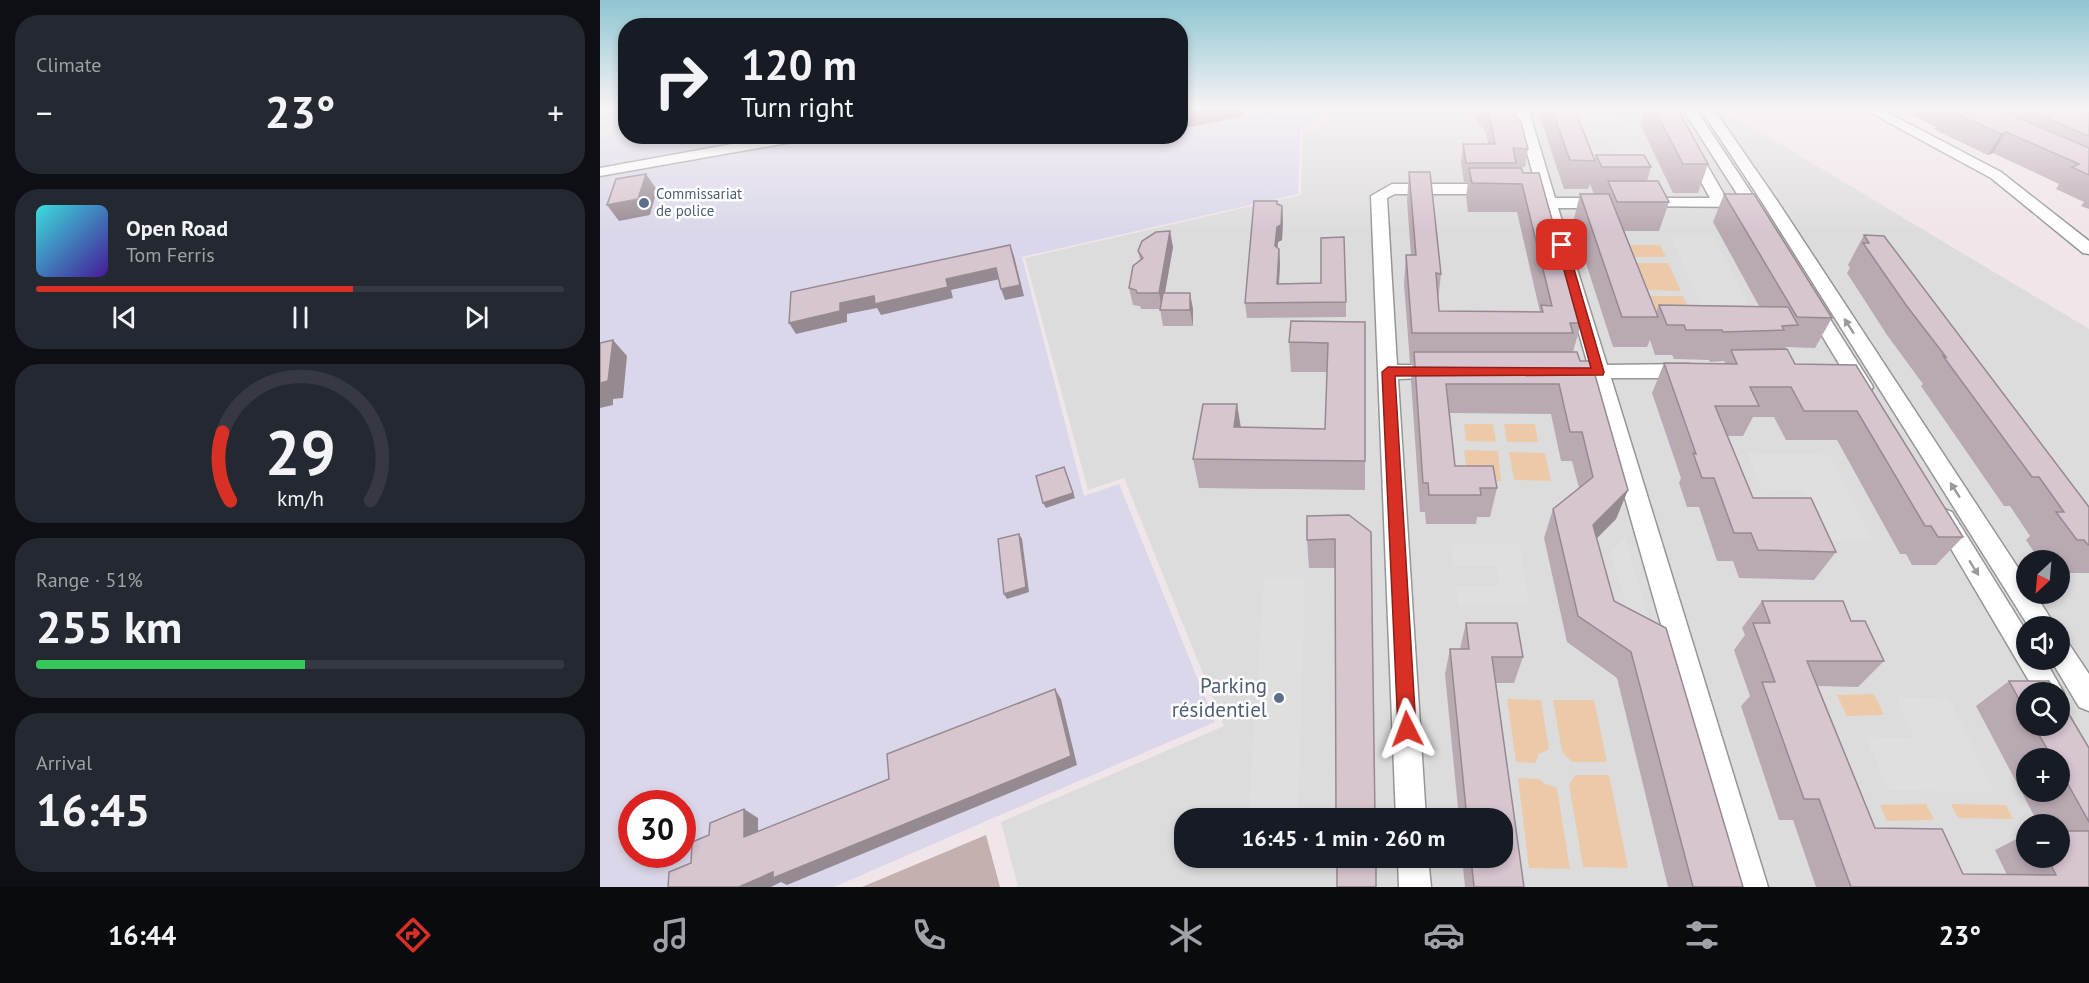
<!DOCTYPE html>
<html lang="en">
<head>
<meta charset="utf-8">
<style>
	:root { --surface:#171b24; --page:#242831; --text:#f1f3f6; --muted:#9ea1a6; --line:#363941; --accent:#d93025 }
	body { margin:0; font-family:"PT Sans",sans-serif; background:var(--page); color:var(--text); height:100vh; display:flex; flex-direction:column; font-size:22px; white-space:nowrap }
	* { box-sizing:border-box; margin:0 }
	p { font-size:20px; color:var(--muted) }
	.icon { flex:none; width:33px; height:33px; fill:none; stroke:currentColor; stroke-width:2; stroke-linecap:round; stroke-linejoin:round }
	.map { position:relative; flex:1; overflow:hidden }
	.drawer { display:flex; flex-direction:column; gap:15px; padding:15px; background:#0d0f14; width:600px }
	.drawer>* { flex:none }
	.banner { position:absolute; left:18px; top:18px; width:570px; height:126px; border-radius:24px; box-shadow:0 3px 9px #0003; background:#171b24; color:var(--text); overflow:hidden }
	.needle { width:39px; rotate:206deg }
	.fabs { position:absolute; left:1416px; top:550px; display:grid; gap:12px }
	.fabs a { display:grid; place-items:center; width:54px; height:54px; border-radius:50%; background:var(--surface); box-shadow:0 3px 9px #0003; font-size:30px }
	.speed { position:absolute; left:18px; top:790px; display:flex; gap:12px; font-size:30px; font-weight:700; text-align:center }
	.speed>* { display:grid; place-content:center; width:78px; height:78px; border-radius:50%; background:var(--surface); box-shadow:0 3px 9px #0003; line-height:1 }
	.speed .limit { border:9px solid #d22; background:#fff; color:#111 }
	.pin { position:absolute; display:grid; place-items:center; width:51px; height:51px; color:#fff; margin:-26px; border-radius:12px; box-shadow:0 3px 9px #0006 }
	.me { position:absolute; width:66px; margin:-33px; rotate:357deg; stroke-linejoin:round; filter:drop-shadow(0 0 4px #0008) }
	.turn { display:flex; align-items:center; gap:21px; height:126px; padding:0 24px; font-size:27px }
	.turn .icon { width:78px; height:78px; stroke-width:2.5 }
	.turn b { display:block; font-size:42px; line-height:51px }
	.big { font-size:45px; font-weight:600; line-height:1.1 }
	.drawer .card { flex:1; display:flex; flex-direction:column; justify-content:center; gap:9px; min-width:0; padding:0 21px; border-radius:24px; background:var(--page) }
	.drawer .dial { align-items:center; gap:0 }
	.dial svg { height:156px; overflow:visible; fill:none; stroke:var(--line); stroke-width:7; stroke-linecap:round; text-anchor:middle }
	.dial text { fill:var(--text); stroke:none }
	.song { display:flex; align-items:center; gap:18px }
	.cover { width:72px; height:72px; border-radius:9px; background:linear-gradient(135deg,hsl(180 70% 55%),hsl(260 70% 35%)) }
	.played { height:6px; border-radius:3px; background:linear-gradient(90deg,var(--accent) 60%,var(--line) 60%) }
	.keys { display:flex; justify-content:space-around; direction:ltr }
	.heat { display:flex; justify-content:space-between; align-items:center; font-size:33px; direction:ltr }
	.charge { height:9px; border-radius:4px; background:linear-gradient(90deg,#34c759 51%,var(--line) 0) }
	.trip { position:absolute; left:574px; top:808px; width:339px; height:60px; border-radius:24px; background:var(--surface); box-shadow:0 3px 9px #0003; font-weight:600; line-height:60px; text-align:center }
	.tabs { display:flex; height:96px; justify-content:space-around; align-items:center; background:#090b0e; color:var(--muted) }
	.tabs .icon { width:42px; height:42px }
	.tabs .active { color:var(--accent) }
	.tabs b { font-size:27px; color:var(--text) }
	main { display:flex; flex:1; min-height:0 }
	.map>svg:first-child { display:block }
</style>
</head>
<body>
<main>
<section class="drawer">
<div class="card"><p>Climate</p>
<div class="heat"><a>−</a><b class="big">23°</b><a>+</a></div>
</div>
<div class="card">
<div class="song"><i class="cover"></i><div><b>Open Road</b><p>Tom Ferris</p></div></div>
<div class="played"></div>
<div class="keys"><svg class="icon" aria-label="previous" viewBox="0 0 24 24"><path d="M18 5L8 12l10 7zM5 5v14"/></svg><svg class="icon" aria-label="pause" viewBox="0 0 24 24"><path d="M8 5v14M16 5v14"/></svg><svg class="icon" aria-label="next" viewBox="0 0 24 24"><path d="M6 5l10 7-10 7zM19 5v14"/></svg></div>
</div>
<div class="card dial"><svg viewBox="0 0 100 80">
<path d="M14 69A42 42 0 1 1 86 69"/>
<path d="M14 69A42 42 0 0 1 10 34" stroke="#d93025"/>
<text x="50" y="56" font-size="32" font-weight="700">29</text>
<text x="50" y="72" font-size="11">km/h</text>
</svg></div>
<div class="card"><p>Range · 51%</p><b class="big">255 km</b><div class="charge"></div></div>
<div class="card"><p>Arrival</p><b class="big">16:45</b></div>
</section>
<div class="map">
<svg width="1489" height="887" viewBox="0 0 1489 887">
	<rect width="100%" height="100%" fill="#f0e5e9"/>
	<path fill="#dddcdd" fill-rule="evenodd" d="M726 108H1120L1489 329V887H418L401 822 624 726 524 478 488 490 425 258 701 195 703 130 721 127ZM1426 561H1460V594H1426ZM1426 627H1460V660H1426ZM1426 693H1460V726H1426ZM1426 759H1460V792H1426ZM585 819H903V858H585ZM1426 825H1460V858H1426Z"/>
	<path fill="#dad7ea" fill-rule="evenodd" d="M0 108H25L26 136H580L581 108H722L717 126 700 129 698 194 422 257 484 496 519 484 615 722 234 887H0ZM32 804H82V855H32Z"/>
	<path fill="#c5b0b0" d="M386 835 400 887H262Z"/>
	<g fill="#eccaa9">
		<path d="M1030 245H1060L1066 257H1035Z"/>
		<path d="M1037 263H1068L1081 291 1048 290Z"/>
		<path d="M1050 296H1083L1095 323H1060Z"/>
		<path d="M864 424H893L896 442 866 441Z"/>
		<path d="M904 424H935L938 442H907Z"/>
		<path d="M864 450 898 451 901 481H890L867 474Z"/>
		<path d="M909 452 945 453 951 481 914 480Z"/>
		<path d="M1274 694 1284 715 1247 716 1237 695Z"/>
		<path d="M907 699 941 700 949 749 939 754 935 763 916 762Z"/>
		<path d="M953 700H994L1007 762H972L962 752Z"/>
		<path d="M975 775H1009L1028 868 983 867 969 785Z"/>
		<path d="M918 778 939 779 945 784 957 788 970 869 929 868Z"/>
		<path d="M1326 804 1334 820 1287 821 1280 805Z"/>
		<path d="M1351 804 1406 805 1413 819 1358 818Z"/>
	</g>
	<g fill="#dfdfdf">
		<path d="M980 116H1021L1025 125 983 124Z"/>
		<path d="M1007 135H1033L1050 173H1023Z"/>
		<path d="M1070 236H1113L1150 308H1103Z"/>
		<path d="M1147 453 1230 455 1273 541 1226 540 1203 490 1162 489Z"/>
		<path d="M1025 538 1054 638 1032 626 1011 552Z"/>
		<path d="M851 544H919L929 605H858L856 586H899L896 566H853Z"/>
		<path d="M664 577H705L698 819H648Z"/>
		<path d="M1296 697 1349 699 1395 793 1288 790 1266 737 1314 738Z"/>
	</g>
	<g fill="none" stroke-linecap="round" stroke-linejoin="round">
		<defs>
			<g id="minor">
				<path d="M914 108H928L955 198H1004L1012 203 1004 208H958L1007 365 1089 364 1096 366 1099 371 1096 376 1089 378H1011L1168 887H1136L991 379 978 377 975 372 978 367 988 365Z"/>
				<path d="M1060 108H1074L1126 198 1139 197 1082 108H1095L1168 218 1166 221H1154L1145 207 1036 206 1033 203 1036 200 1041 198H1110Z"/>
				<path d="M1100 108H1113L1178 202 1426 580V594H1435L1456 627H1429L1162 202Z"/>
				<path d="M1262 108H1279L1401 172 1489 241V254L1483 253 1391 178Z"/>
				<path d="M177 136H211L204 140 0 176V168Z"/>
				<path d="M792 184H893L901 189 893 194H795L787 198 797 365H840L847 367 850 372 847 377 798 379 826 819H796L771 196Z"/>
				<path d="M1212 298 1218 300 1270 382 1273 387 1270 392 1263 394 1256 392 1203 304 1206 300Z"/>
				<path d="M1344 509 1352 512 1426 631V660H1445L1464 693 1460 702V693H1436L1333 518 1336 512Z"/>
				<path d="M1460 640 1469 644 1489 674V711L1479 707 1451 660H1460Z"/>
				<path d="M798 858H828L831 887H799Z"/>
			</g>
		</defs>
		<use href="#minor" stroke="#969696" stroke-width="3"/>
		<use href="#minor" fill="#fff" fill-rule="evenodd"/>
	</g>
	<g fill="#b9a9b3" fill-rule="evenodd">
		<path d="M865 108H907L928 149 925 167 915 168 923 173 981 323 973 352 980 361 1028 490 1016 519 997 538 1014 601 1143 887H1068L1017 678 967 642 944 538 953 509 979 488 972 461H961L951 414 850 413 855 466 897 488 890 517H877L876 524H826L825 512H820L811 381 813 363H810L804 284 806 255H811L807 201 809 172 841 274 838 301 839 311 940 312 917 212H868L866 196 868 182H864L861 162 863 144H888L886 132Z"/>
		<path d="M937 108H1011L1010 111H975L995 160 996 155 1051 167 1047 181 1069 202 1059 231H1024L1056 312 1059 305 1159 306 1113 222 1124 194 1232 318 1215 348 1186 347 1185 349 1195 364 1256 365 1363 537 1336 565H1312L1306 554H1300L1237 440H1186L1174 417H1153L1143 436H1127L1153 498 1236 552 1214 580 1139 578 1133 561H1117L1099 507H1087L1079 483 1081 478 1052 393 1064 363 1124 364 1125 361 1110 362 1109 360 1074 359 1072 355H1055L1050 340 1047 347H1013L973 223 980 194H994L990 184 988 189H964Z"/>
		<path d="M1045 108H1077L1108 164 1098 193H1073L1040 124Z"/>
		<path d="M1298 108H1489V209L1481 206 1484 202 1456 189 1459 184 1393 153 1388 155 1335 130 1336 127Z"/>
		<path d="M677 204 683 221 682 240 678 242 677 248 679 249 680 264 679 284 746 302V317L647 318 645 303Z"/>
		<path d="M1264 235 1489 507V573H1460V561H1440L1426 540 1430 536 1410 506H1404L1321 386 1323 384 1287 335 1247 273 1250 268 1248 265Z"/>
		<path d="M573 247 565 293 593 309V326H563L560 309H541L540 306 533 305 529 288 540 260 538 251Z"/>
		<path d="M765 322V490L599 488 593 459 641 427 725 429 727 372H691L689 342Z"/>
		<path d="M749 515 735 568H709L707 540Z"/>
		<path d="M1162 601 1251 621 1284 661 1258 687 1218 686 1275 828 1363 874 1407 875 1395 850 1426 834V858H1460V825H1439L1376 706 1409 681 1426 693V726H1460L1489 748V887H1216L1193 820H1179L1141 706 1150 696 1134 650 1145 635 1142 628ZM1426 759H1460V792H1426Z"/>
		<path d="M866 623 923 657 914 683H896L924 887H865L862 858H903V819H859L845 674 850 649H860Z"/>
	</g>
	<g fill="#968a92">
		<path d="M607 108H644V116L580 129V113Z"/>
		<path d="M1406 132 1393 153 1388 155 1401 134Z"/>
		<path d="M46 174 57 190 50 215 19 221 7 205Z"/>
		<path d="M682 206 683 221 682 240 678 242 676 261 675 246 677 227Z"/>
		<path d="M570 231 573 247 562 309 559 293Z"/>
		<path d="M410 245 414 256 424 296 405 300 401 289Z"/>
		<path d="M679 249 680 264 678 299 677 284Z"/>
		<path d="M396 268 400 279 351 290 353 298 281 315 277 308 247 314V322L196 334 189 323 240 303Z"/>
		<path d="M590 293 593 309V326L590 310Z"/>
		<path d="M13 340 27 356 23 398 13 399V405L0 408V383Z"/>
		<path d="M637 404 642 434 634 427Z"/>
		<path d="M466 472 475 498 446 508 443 503Z"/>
		<path d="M1028 490 1016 519 982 553 993 525Z"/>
		<path d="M419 534 422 539 429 592 407 599 404 594Z"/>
		<path d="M455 689 461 699 477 765 187 885 181 882 171 887H139Z"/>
		<path d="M144 809 158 818V845L144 837Z"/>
	</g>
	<g fill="#d7c5d0" stroke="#968a92" stroke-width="1.5">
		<path d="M580 108H607L580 113Z"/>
		<path d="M884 108H907L921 122 928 149 913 148 916 163H866L863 144H895L889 114Z"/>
		<path d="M951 108H974L995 161 970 160Z"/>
		<path d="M1054 108H1077L1108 164H1083Z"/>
		<path d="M1348 108H1395L1489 148V175L1472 167 1479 164 1406 132 1401 134 1346 109Z"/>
		<path d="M1423 108H1476L1489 114V136Z"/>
		<path d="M996 155H1044L1051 167H1002Z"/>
		<path d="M869 168H921L923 173H939L981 323H970L973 333H812L806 255H816L809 172H830L841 274 836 273 839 311 943 312 941 305 952 306 922 184 872 183Z"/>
		<path d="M46 174 38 199 7 205 16 179Z"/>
		<path d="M1008 181H1058L1069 202H1017Z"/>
		<path d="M980 194H1009L1058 317H1022Z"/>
		<path d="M1124 194H1154L1232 318 1197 317Z"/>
		<path d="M654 201H677V204L682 206 681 225 677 227 675 246 679 249 677 284 721 283V238L744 237 746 302 645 303Z"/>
		<path d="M570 231 559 293H537L536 290 529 288 533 266 543 258 538 251 542 241 556 232Z"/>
		<path d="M1264 235 1284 236 1489 507V545H1488L1484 540H1477L1456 512H1464L1439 477H1432L1343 356 1346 357 1306 305 1263 243H1269Z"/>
		<path d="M410 245 420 285 401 289 396 268 346 279 348 287 275 304 274 296 240 303V311L189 323 191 292Z"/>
		<path d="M563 293H590V310H560Z"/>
		<path d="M1059 305 1188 307 1198 325 1182 326 1184 330 1123 332 1122 330H1086L1084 325H1067Z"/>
		<path d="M691 321 765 322V461L593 459 603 404H637L634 427 725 429 728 343 689 342Z"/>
		<path d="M13 340 8 381 0 383V343Z"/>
		<path d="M1187 349 1195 364 1256 365 1363 537H1338L1331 526H1325L1257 411H1204L1191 387H1150L1159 406H1115L1153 498H1211L1236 552 1158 550 1151 533H1134L1114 478H1102L1093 453 1096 454 1064 363 1137 364 1131 350Z"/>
		<path d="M814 352H977L980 361H991L1028 490 993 525 1014 601 1066 628 1143 887H1093L1031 652 978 616 953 509 993 477 982 432H970L959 384H846L855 466H893L897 488H880L881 495H829L828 483H823Z"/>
		<path d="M464 467 473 493 443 503 436 476Z"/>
		<path d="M749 515 771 532 775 819H736L735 539 707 540V516Z"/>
		<path d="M419 534 426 587 404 594 398 539Z"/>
		<path d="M1162 601H1243L1251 621H1265L1284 661H1207L1275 828 1342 829 1363 874 1456 875 1447 858H1460V831H1489V887H1251L1219 799H1204L1162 682H1175L1153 623H1170Z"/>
		<path d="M866 623H917L923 657H892L924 887H874L871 858H903V819H867L850 649H869Z"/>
		<path d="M1409 681H1449L1456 693H1426V712Z"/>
		<path d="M455 689 471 756 173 878V872L139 887H68L69 872 91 863 92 842 109 835 110 823 144 809V837L289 779 287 754Z"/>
		<path d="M1460 699 1489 748V822L1460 770V759H1453L1434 726H1460Z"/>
		<rect x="737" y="858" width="39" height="29"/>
	</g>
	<defs><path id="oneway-solid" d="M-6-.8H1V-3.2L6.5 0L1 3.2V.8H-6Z" transform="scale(1.5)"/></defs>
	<g fill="#9a9a9a">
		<use href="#oneway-solid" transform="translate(1249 326) rotate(-123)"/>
		<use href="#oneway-solid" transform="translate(1355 490) rotate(-123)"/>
		<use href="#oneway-solid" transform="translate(1374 568) rotate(58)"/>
	</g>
	<linearGradient id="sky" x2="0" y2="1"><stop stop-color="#8dc6d2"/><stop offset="0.47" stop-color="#f8f3f5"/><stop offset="1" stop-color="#f8f3f5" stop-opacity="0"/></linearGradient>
	<rect width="1489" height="232" fill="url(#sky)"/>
	<path fill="#d93025" stroke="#8d1f18" stroke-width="1.5" d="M962 242 967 245 1004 372 1003 375 795 376 816 729 813 735 807 738 800 735 798 729 782 372 788 367 991 368 957 245Z"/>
	<g fill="#5c6f8a" stroke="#fff" stroke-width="2">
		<circle cx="44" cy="203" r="6"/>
		<circle cx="679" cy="698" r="6"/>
	</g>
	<g text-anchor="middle" stroke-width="5" stroke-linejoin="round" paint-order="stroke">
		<g font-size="15" fill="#4e5e75" stroke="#fff" text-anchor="start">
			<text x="56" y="199">Commissariat<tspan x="56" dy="17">de police</tspan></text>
		</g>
		<g font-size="21" fill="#4e5e75" stroke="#fff" text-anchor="end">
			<text x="667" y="693">Parking<tspan x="667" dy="24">résidentiel</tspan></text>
		</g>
	</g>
</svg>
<div class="fabs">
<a><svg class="needle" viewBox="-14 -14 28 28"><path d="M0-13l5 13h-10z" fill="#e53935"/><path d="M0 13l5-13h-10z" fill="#9ea1a6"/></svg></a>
<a><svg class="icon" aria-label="sound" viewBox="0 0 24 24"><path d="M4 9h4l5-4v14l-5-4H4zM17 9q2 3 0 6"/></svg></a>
<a><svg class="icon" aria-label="search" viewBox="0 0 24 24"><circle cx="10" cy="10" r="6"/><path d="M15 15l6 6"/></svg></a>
<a>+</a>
<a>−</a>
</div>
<div class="speed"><div class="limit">30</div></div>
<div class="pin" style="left:962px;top:245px;background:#d93025"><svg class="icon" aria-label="arrive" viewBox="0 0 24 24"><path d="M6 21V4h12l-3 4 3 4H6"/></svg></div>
<svg class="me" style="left:807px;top:729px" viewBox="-20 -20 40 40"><path d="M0-17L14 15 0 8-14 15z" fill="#d93025" stroke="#fff" stroke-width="4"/></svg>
<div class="trip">16:45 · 1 min · 260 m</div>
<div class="banner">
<div class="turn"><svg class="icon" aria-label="right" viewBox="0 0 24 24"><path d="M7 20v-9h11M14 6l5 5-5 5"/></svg><div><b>120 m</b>Turn right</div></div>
</div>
</div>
</main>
<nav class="tabs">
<b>16:44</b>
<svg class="icon active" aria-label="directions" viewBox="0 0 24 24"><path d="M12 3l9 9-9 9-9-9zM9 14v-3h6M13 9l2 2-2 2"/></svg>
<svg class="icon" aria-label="music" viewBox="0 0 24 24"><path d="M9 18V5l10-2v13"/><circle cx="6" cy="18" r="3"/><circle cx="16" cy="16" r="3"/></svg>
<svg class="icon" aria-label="phone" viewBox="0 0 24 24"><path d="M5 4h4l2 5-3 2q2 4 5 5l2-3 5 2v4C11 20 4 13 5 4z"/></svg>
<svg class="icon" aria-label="climate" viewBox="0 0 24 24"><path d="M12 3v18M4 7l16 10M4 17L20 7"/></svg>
<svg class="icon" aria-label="car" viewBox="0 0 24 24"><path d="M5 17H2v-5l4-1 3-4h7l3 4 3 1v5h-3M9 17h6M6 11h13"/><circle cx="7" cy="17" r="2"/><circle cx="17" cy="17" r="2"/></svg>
<svg class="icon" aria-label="filters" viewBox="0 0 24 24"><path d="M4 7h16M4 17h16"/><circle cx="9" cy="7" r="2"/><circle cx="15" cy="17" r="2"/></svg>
<b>23°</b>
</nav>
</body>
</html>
